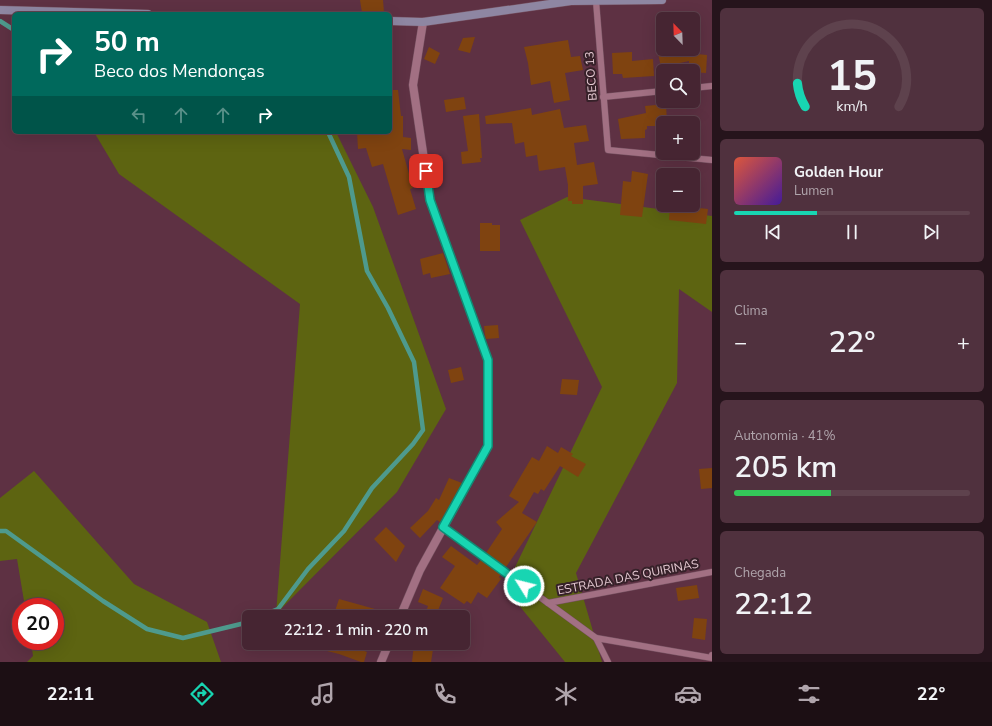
<!DOCTYPE html>
<html lang="pt">
<head>
<meta charset="utf-8">
<style>
	:root { --surface:#462532; --page:#50313e; --text:#f1f3f6; --muted:#b0a5ac; --line:#5e424d; --accent:#18d5b2 }
	body { margin:0; font-family:"Nunito Sans",sans-serif; background:var(--page); color:var(--text); height:100vh; display:flex; flex-direction:column; font-size:15px; white-space:nowrap }
	* { box-sizing:border-box; margin:0 }
	p { font-size:13px; color:var(--muted) }
	.icon { flex:none; width:22px; height:22px; fill:none; stroke:currentColor; stroke-width:2; stroke-linecap:round; stroke-linejoin:round }
	.map { position:relative; flex:1; overflow:hidden }
	.panel { display:flex; flex-direction:column; gap:8px; padding:8px; background:#26141c; width:280px }
	.panel>* { flex:none }
	.banner { position:absolute; left:12px; top:12px; width:380px; height:122px; border-radius:6px; box-shadow:0 4px 16px #0002,0 0 0 1px var(--line); background:#00695c; color:#fff; overflow:hidden }
	.needle { width:26px; rotate:337deg }
	.buttons { position:absolute; left:656px; top:12px; display:grid; gap:8px }
	.buttons a { display:grid; place-items:center; width:44px; height:44px; border-radius:6px; background:var(--surface); box-shadow:0 4px 16px #0002,0 0 0 1px var(--line); font-size:20px }
	.speed { position:absolute; left:12px; top:598px; display:flex; gap:8px; font-size:20px; font-weight:700; text-align:center }
	.speed>* { display:grid; place-content:center; width:52px; height:52px; border-radius:50%; background:var(--surface); box-shadow:0 4px 16px #0002,0 0 0 1px var(--line); line-height:1 }
	.speed .limit { border:6px solid #d22; background:#fff; color:#111 }
	.pin { position:absolute; display:grid; place-items:center; width:34px; height:34px; color:#fff; margin:-17px; border-radius:8px; box-shadow:0 2px 6px #0006 }
	.me { position:absolute; width:44px; margin:-22px; rotate:306deg; stroke-linejoin:round; filter:drop-shadow(0 0 3px #0008) }
	.turn { display:flex; align-items:center; gap:14px; height:84px; padding:0 16px; font-size:18px }
	.turn .icon { width:52px; height:52px; stroke-width:2.5 }
	.turn b { display:block; font-size:28px; line-height:34px }
	.lanes { display:flex; align-items:center; height:38px; padding:0 16px; background:#0003; justify-content:center; gap:20px; direction:ltr }
	.lanes .off { opacity:.35 }
	.big { font-size:30px; font-weight:600; line-height:1.1 }
	.panel .card { flex:1; display:flex; flex-direction:column; justify-content:center; gap:6px; min-width:0; padding:0 14px; border-radius:6px; background:var(--page) }
	.panel .dial { align-items:center; gap:0 }
	.dial svg { height:104px; overflow:visible; fill:none; stroke:var(--line); stroke-width:7; stroke-linecap:round; text-anchor:middle }
	.dial text { fill:var(--text); stroke:none }
	.song { display:flex; align-items:center; gap:12px }
	.cover { width:48px; height:48px; border-radius:6px; background:linear-gradient(135deg,hsl(10 70% 55%),hsl(260 70% 35%)) }
	.played { height:4px; border-radius:2px; background:linear-gradient(90deg,var(--accent) 35%,var(--line) 35%) }
	.keys { display:flex; justify-content:space-around; direction:ltr }
	.heat { display:flex; justify-content:space-between; align-items:center; font-size:22px; direction:ltr }
	.charge { height:6px; border-radius:3px; background:linear-gradient(90deg,#34c759 41%,var(--line) 0) }
	.trip { position:absolute; left:242px; top:610px; width:228px; height:40px; border-radius:6px; background:var(--surface); box-shadow:0 4px 16px #0002,0 0 0 1px var(--line); font-weight:600; line-height:40px; text-align:center }
	.dock { display:flex; height:64px; justify-content:space-around; align-items:center; background:#1c0f14; color:var(--muted) }
	.dock .icon { width:28px; height:28px }
	.dock .current { color:var(--accent) }
	.dock b { font-size:18px; color:var(--text) }
	main { display:flex; flex:1; min-height:0 }
	.map>svg:first-child { display:block }
</style>
</head>
<body>
<main>
<div class="map">
<svg width="712" height="662" viewBox="0 0 712 662">
	<rect width="100%" height="100%" fill="#5e3143"/>
	<g fill="#5d6411">
		<path d="M94 132H336L373 207 446 409 397 492 276 614 300 304 119 174Z"/>
		<path d="M567 197 712 216V312L679 289 677 383 576 573 602 662H565L505 588 602 387 520 220Z"/>
		<path d="M34 471 134 584 207 622 221 662H27L33 656 31 641H55V607H25L17 559 0 561V498Z"/>
	</g>
	<g fill="none" stroke-linecap="round" stroke-linejoin="round">
		<g stroke="#4e9a8d" stroke-width="4.5">
			<path d="M0 21 14 30"/>
			<path d="M0 531H6L103 601 147 629 183 638 245 623 249 621"/>
			<path d="M258 617 278 609 308 569 344 531 372 488 413 444 423 430 414 362 388 308 367 271 349 177 328 132"/>
		</g>
	</g>
	<g fill="#7f4310">
		<path d="M360 0H383L384 12 362 13Z"/>
		<path d="M475 37 470 53 458 50 463 38Z"/>
		<path d="M568 40 571 57 580 56 583 70 565 73 570 100 554 103 550 81 531 85 528 63 524 47Z"/>
		<path d="M429 47 440 53 435 64 424 59Z"/>
		<path d="M657 49H674L675 52 707 55 706 73 693 72V71H689V61L661 67Z"/>
		<path d="M632 52V61L653 59 654 76 623 78 622 74H613L612 53Z"/>
		<path d="M390 90H398L401 116H403V137L411 138V150L402 149 413 188 410 189 416 209 398 215 383 164 372 167 366 148 358 149 357 132H390Z"/>
		<path d="M464 97 466 109 446 112 444 100Z"/>
		<path d="M666 104 667 123H663V126H647V129L645 130V138L621 139 618 119 646 113 645 106Z"/>
		<path d="M531 108 532 115 560 109 564 128 586 125 589 141 574 143 577 165 594 162 598 184 583 186V204H572V201H568V185L565 167 539 171 537 155 526 157 524 142 515 144 512 123 486 124 485 116Z"/>
		<path d="M479 114 482 158H480L481 162 462 164 461 152 468 151 463 116Z"/>
		<path d="M632 171 648 174 642 217 620 215 623 181 631 182Z"/>
		<path d="M670 205H682V206L708 209 706 224 669 220Z"/>
		<path d="M480 223H492V225H500V251H480Z"/>
		<path d="M443 253 450 274 431 278 430 273 423 275 420 259Z"/>
		<path d="M498 325 499 338 486 339 485 335 484 326Z"/>
		<path d="M461 367 464 380 451 383 448 370Z"/>
		<path d="M562 379 579 380 577 395 560 394Z"/>
		<path d="M547 446 558 453 561 447 573 454 571 456 586 464 578 477 560 466 544 491 541 489 538 494 534 492 522 513 537 522 506 567 486 553 502 529 496 522 519 502 509 496 532 457 539 461Z"/>
		<path d="M712 468V488L701 489 699 469Z"/>
		<path d="M449 478 462 483 440 522 437 520 420 538 410 528 428 511 436 498 439 500Z"/>
		<path d="M386 527 405 546 396 562 374 539Z"/>
		<path d="M451 546 477 565 481 560 501 574 499 577 501 579 487 598 478 592 471 604 467 601 464 604 440 588 455 566 442 557Z"/>
		<path d="M697 585 699 598 678 601 676 588Z"/>
		<path d="M423 589 443 598 437 613 427 609 428 606 418 602Z"/>
		<path d="M339 599 393 614 392 617H360L351 614 350 616 335 611Z"/>
		<path d="M694 618 707 619 705 640 692 638Z"/>
		<path d="M312 643H344L367 652 364 662H361L339 654 311 647Z"/>
		<path d="M414 643H434L431 662H412Z"/>
	</g>
	<g fill="none" stroke-linecap="round" stroke-linejoin="round">
		<defs>
			<g id="service">
				<path d="M596 1 608 150 712 160"/>
				<path d="M693 88 712 86"/>
				<path d="M603 97 663 91"/>
				<path d="M443 527 548 603 712 572"/>
				<path d="M548 603 596 638 608 662"/>
				<path d="M596 638 712 658V655"/>
			</g>
			<g id="minor">
				<path d="M400 617 420 570 488 446V360L430 200 413 85 423 22"/>
				<path d="M381 662 389 643"/>
			</g>
			<g id="secondary">
				<path d="M0 10 148 14"/>
				<path d="M390 21 423 22 571 1 662 0"/>
			</g>
		</defs>
		<use href="#service" stroke="#755160" stroke-width="7"/>
		<use href="#minor" stroke="#755160" stroke-width="9"/>
		<use href="#secondary" stroke="#755160" stroke-width="9"/>
		<use href="#service" stroke="#a27083" stroke-width="6"/>
		<use href="#minor" stroke="#a27083" stroke-width="8"/>
		<use href="#secondary" stroke="#8e86a2" stroke-width="8"/>
	</g>
	<g fill="none" stroke-linecap="round" stroke-linejoin="round">
		<defs>
			<path id="route" d="M426 171 430 200 488 360V446L443 527 524 586"/>
		</defs>
		<use href="#route" stroke="#108a74" stroke-width="10"/>
		<use href="#route" stroke="#18d5b2" stroke-width="7"/>
	</g>
	<g text-anchor="middle" stroke-width="4" stroke-linejoin="round" paint-order="stroke">
		<g font-size="12" fill="#e5c9d2" stroke="#362129">
			<text transform="translate(591 76) rotate(-94)" y="4">BECO 13</text>
			<text transform="translate(628 577) rotate(-11)" y="4">ESTRADA DAS QUIRINAS</text>
		</g>
	</g>
</svg>
<div class="buttons">
<a><svg class="needle" viewBox="-14 -14 28 28"><path d="M0-13l5 13h-10z" fill="#e53935"/><path d="M0 13l5-13h-10z" fill="#b0a5ac"/></svg></a>
<a><svg class="icon" aria-label="search" viewBox="0 0 24 24"><circle cx="10" cy="10" r="6"/><path d="M15 15l6 6"/></svg></a>
<a>+</a>
<a>−</a>
</div>
<div class="speed"><div class="limit">20</div></div>
<div class="pin" style="left:426px;top:171px;background:#d93025"><svg class="icon" aria-label="arrive" viewBox="0 0 24 24"><path d="M6 21V4h12l-3 4 3 4H6"/></svg></div>
<svg class="me" style="left:524px;top:586px" viewBox="-20 -20 40 40"><circle r="17" fill="#18d5b2" stroke="#fff" stroke-width="3"/><path d="M0-11L8 9 0 5-8 9z" fill="#fff"/></svg>
<div class="trip">22:12 · 1 min · 220 m</div>
<div class="banner">
<div class="turn"><svg class="icon" aria-label="right" viewBox="0 0 24 24"><path d="M7 20v-9h11M14 6l5 5-5 5"/></svg><div><b>50 m</b>Beco dos Mendonças</div></div>
<div class="lanes"><svg class="icon off" aria-label="left" viewBox="0 0 24 24"><path d="M17 20v-9H6M10 6l-5 5 5 5"/></svg><svg class="icon off" aria-label="ahead" viewBox="0 0 24 24"><path d="M12 20V5M6 11l6-6 6 6"/></svg><svg class="icon off" aria-label="ahead" viewBox="0 0 24 24"><path d="M12 20V5M6 11l6-6 6 6"/></svg><svg class="icon" aria-label="right" viewBox="0 0 24 24"><path d="M7 20v-9h11M14 6l5 5-5 5"/></svg></div>
</div>
</div>
<section class="panel">
<div class="card dial"><svg viewBox="0 0 100 80">
<path d="M14 69A42 42 0 1 1 86 69"/>
<path d="M14 69A42 42 0 0 1 8 51" stroke="#18d5b2"/>
<text x="50" y="56" font-size="32" font-weight="700">15</text>
<text x="50" y="72" font-size="11">km/h</text>
</svg></div>
<div class="card">
<div class="song"><i class="cover"></i><div><b>Golden Hour</b><p>Lumen</p></div></div>
<div class="played"></div>
<div class="keys"><svg class="icon" aria-label="previous" viewBox="0 0 24 24"><path d="M18 5L8 12l10 7zM5 5v14"/></svg><svg class="icon" aria-label="pause" viewBox="0 0 24 24"><path d="M8 5v14M16 5v14"/></svg><svg class="icon" aria-label="next" viewBox="0 0 24 24"><path d="M6 5l10 7-10 7zM19 5v14"/></svg></div>
</div>
<div class="card"><p>Clima</p>
<div class="heat"><a>−</a><b class="big">22°</b><a>+</a></div>
</div>
<div class="card"><p>Autonomia · 41%</p><b class="big">205 km</b><div class="charge"></div></div>
<div class="card"><p>Chegada</p><b class="big">22:12</b></div>
</section>
</main>
<nav class="dock">
<b>22:11</b>
<svg class="icon current" aria-label="directions" viewBox="0 0 24 24"><path d="M12 3l9 9-9 9-9-9zM9 14v-3h6M13 9l2 2-2 2"/></svg>
<svg class="icon" aria-label="music" viewBox="0 0 24 24"><path d="M9 18V5l10-2v13"/><circle cx="6" cy="18" r="3"/><circle cx="16" cy="16" r="3"/></svg>
<svg class="icon" aria-label="phone" viewBox="0 0 24 24"><path d="M5 4h4l2 5-3 2q2 4 5 5l2-3 5 2v4C11 20 4 13 5 4z"/></svg>
<svg class="icon" aria-label="climate" viewBox="0 0 24 24"><path d="M12 3v18M4 7l16 10M4 17L20 7"/></svg>
<svg class="icon" aria-label="car" viewBox="0 0 24 24"><path d="M5 17H2v-5l4-1 3-4h7l3 4 3 1v5h-3M9 17h6M6 11h13"/><circle cx="7" cy="17" r="2"/><circle cx="17" cy="17" r="2"/></svg>
<svg class="icon" aria-label="filters" viewBox="0 0 24 24"><path d="M4 7h16M4 17h16"/><circle cx="9" cy="7" r="2"/><circle cx="15" cy="17" r="2"/></svg>
<b>22°</b>
</nav>
</body>
</html>
